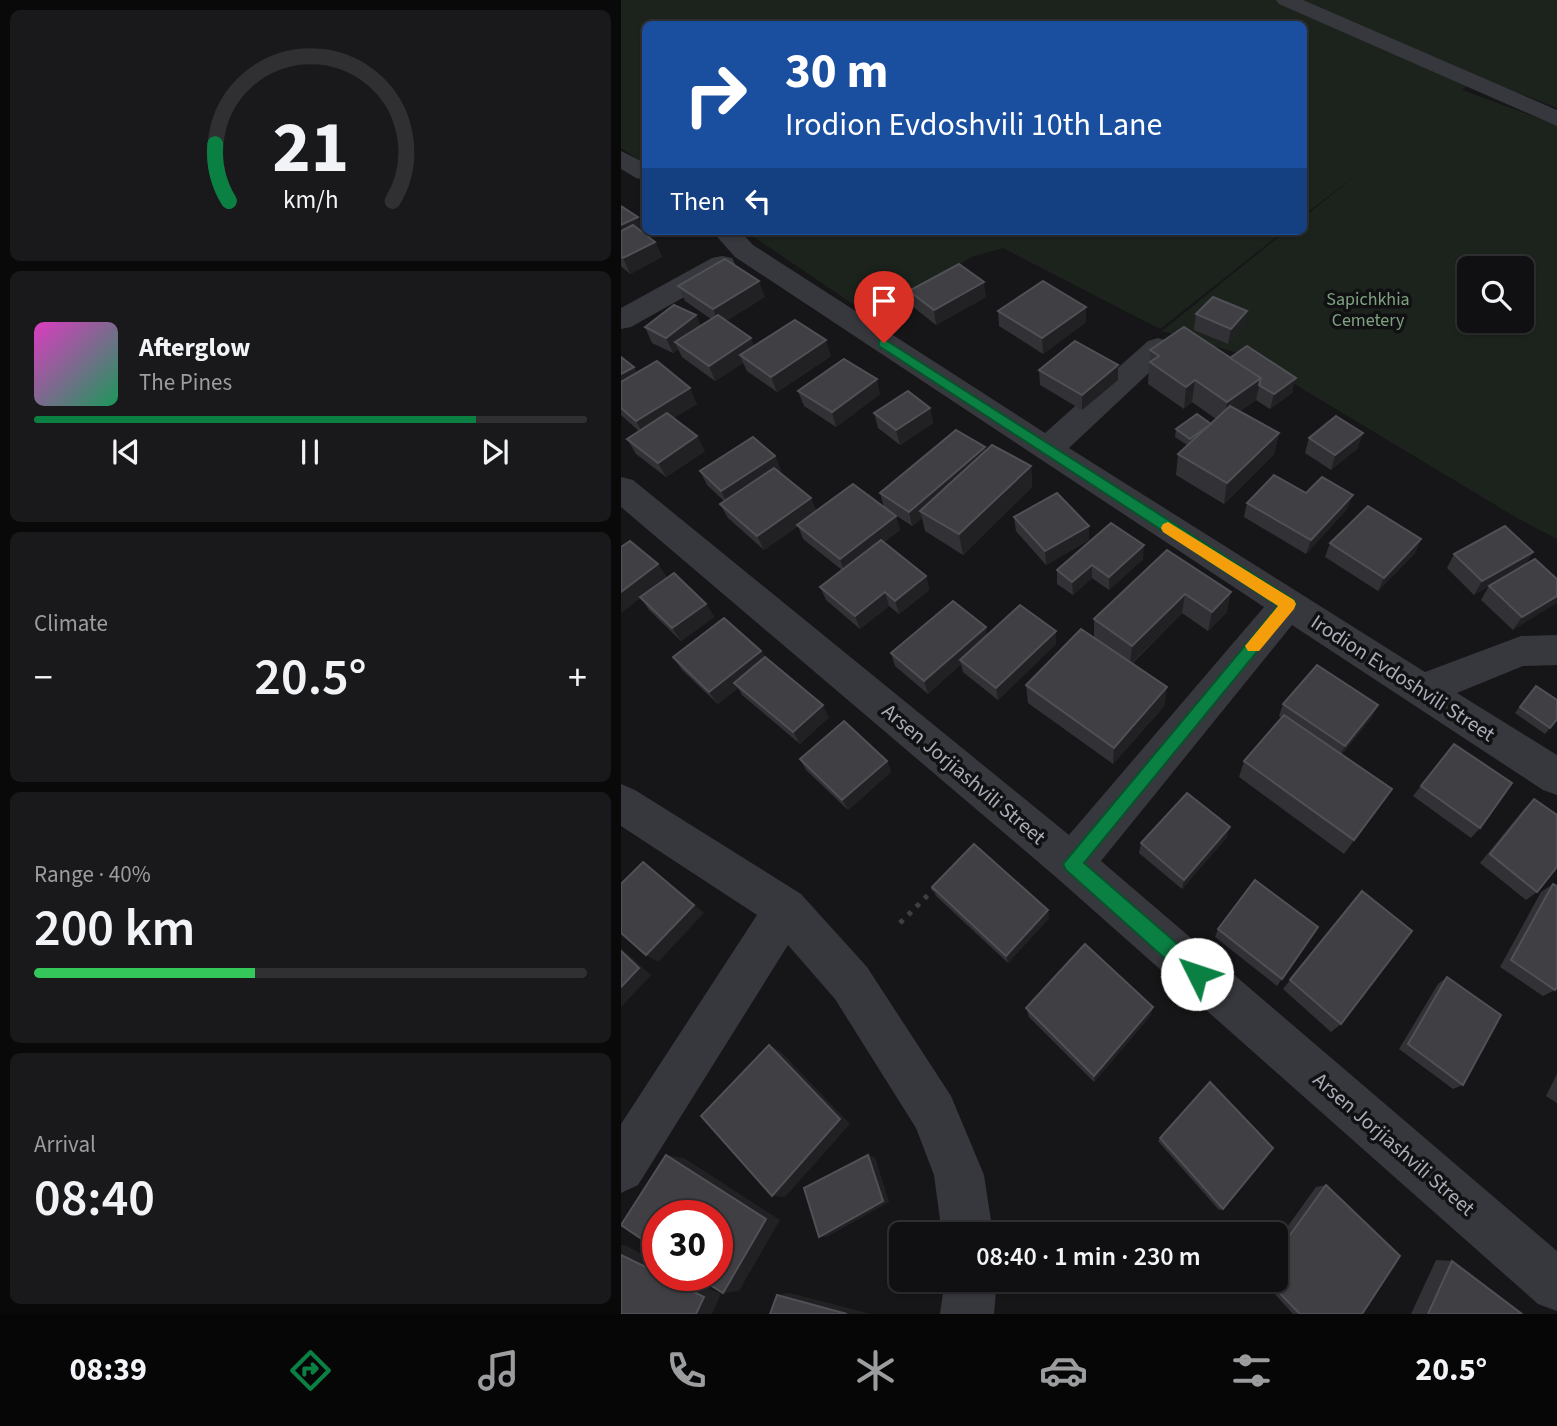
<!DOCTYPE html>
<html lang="en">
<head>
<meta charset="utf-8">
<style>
	:root { --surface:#101012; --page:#19191b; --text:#f1f3f6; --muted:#9c9d9f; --line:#303032; --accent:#0b8043 }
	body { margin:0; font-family:"Source Sans 3",sans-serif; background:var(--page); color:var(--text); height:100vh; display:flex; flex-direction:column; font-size:26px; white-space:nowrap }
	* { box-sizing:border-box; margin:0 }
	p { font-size:23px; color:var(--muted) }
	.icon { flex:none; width:38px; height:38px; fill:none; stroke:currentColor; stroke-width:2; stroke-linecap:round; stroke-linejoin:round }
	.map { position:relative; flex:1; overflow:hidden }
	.side { display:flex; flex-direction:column; gap:10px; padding:10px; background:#09090a; width:621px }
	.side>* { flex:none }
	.banner { position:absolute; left:21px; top:21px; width:665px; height:214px; border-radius:10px; box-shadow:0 2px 5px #0004,0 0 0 2px var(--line); background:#1a4fa0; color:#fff; overflow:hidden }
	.tools { position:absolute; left:836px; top:256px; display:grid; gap:14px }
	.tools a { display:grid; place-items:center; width:77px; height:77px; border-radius:10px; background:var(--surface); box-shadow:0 2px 5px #0004,0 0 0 2px var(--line); font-size:35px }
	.speed { position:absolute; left:21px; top:1200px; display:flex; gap:14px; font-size:35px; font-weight:700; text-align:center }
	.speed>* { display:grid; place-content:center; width:91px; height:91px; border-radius:50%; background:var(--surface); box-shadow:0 2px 5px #0004,0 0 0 2px var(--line); line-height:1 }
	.speed .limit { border:10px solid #d22; background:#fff; color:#111 }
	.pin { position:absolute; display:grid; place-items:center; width:60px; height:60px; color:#fff; margin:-72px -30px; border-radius:50% 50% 50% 0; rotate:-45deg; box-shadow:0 0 7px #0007 }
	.pin .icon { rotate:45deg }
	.me { position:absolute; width:77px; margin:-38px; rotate:311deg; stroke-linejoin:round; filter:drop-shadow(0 0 5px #0008) }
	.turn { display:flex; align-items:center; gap:24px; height:147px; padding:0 28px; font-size:32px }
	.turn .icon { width:91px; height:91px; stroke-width:2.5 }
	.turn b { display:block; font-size:49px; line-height:60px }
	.then { display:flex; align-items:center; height:66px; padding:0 28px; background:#0003; gap:14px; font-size:26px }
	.big { font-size:52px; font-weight:600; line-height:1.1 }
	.side .widget { flex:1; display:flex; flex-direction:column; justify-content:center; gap:10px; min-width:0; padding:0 24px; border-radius:10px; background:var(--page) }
	.side .dial { align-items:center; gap:0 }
	.dial svg { height:182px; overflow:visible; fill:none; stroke:var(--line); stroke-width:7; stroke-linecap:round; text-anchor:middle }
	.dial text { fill:var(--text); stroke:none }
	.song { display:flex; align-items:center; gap:21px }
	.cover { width:84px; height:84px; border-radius:10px; background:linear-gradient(135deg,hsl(310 70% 55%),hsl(150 70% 35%)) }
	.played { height:7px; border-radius:4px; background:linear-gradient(90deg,var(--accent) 80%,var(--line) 80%) }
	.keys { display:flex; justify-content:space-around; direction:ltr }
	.heat { display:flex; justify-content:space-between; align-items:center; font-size:38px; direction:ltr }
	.charge { height:10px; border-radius:5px; background:linear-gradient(90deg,#34c759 40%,var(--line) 0) }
	.trip { position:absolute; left:268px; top:1222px; width:399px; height:70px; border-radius:10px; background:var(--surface); box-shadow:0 2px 5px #0004,0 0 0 2px var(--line); font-weight:600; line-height:70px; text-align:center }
	.tab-bar { display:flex; height:112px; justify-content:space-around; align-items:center; background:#060607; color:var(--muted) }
	.tab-bar .icon { width:49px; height:49px }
	.tab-bar .current { color:var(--accent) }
	.tab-bar b { font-size:32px; color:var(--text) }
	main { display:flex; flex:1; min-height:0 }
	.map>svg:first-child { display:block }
</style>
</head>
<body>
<main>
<section class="side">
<div class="widget dial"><svg viewBox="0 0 100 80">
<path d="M14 69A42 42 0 1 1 86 69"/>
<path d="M14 69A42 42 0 0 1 8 44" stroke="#0b8043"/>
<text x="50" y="56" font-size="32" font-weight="700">21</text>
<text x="50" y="72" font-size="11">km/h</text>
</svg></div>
<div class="widget">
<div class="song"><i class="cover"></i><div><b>Afterglow</b><p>The Pines</p></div></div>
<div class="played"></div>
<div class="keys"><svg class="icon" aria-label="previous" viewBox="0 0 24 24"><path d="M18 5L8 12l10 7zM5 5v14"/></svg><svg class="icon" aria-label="pause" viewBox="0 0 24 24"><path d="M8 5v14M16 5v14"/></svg><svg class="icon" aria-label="next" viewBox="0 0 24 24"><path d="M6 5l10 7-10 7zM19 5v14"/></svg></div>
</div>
<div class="widget"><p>Climate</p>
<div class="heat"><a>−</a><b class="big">20.5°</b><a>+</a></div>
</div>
<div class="widget"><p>Range · 40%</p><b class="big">200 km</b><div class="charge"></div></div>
<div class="widget"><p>Arrival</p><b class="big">08:40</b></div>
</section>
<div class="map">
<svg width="936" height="1314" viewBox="0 0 936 1314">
	<rect width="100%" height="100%" fill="#161618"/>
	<g fill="#1c231d" fill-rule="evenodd">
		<path d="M0 0H936V108L857 77 841 90 936 125V539L896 518 627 356 541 331 665 231H682L683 217 739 172 683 215 682 24H24V164L0 148ZM849 268H901V320H849Z"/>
		<path d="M124 231H663L539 329 382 248 350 257 254 319Z"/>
	</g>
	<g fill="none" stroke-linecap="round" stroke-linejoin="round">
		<path stroke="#3d3f44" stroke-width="5" stroke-dasharray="4.5 7" stroke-linecap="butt" d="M279 923 315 887"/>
		<g fill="#37383d" fill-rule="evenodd">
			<path d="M655 0H682L936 110V126L658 4Z"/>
			<path d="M0 151 24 163V180L15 178 0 169Z"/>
			<path d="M91 231H119L132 245 424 433 527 341 537 338 547 341 552 348 547 355 448 448 804 672 900 636 936 635V665L902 666 836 693 936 755V795L922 790 671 625 480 861 936 1251V1311L917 1304 436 878 0 507V477L12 480 448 835 643 607 114 257Z"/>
			<path d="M101 256 111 258 114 264 111 270 10 327 0 329V308L91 258Z"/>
			<path d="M0 784 14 790 180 894 246 967 330 1096 363 1175 372 1234H321L313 1175 295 1128 214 999 167 945 17 1185 0 1193V1124L136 915 0 826Z"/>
			<path d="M324 1279H376L373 1314H319Z"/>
		</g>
	</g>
	<g fill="#323236">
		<path d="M0 206 24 232 22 233 34 242 41 257 9 274 0 266Z"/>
		<path d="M57 286 144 297 105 321 134 346 210 356 156 392 126 371 122 363 94 381 61 357 57 349 52 353 31 343 24 327 75 315 79 326 90 319 64 301Z"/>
		<path d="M288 291 365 297 315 325 291 306Z"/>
		<path d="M377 311 465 322 422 354 378 326Z"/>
		<path d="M626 311 623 326 607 344 573 330 575 314Z"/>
		<path d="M529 350 609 358 671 393 649 409 635 400 619 411 658 433 653 454 603 504 555 475 557 454 566 445 554 437 555 429 590 424 595 419 571 402 563 409 527 384Z"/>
		<path d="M0 357 13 367 16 373 76 404 52 418 84 451 45 477 15 454 6 439 19 432 0 415Z"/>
		<path d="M497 365V380L461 410 419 385 418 370Z"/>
		<path d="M177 391 259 394 215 427 183 406Z"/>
		<path d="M309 408 312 423 279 445 257 428 253 413Z"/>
		<path d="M688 438 737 448 710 470 684 453Z"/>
		<path d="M364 447V452L410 466 411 487 342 555 304 531 301 518 291 526 270 512 275 516 279 530 262 543 305 576 308 590 278 614 268 606 239 629 205 600 199 587 221 570 182 539 177 526 143 550 107 518 99 504 103 501 86 485 79 471 154 456 160 471 158 472 190 498 195 511 263 507 259 493Z"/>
		<path d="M685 493 726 509 685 554 623 517 626 503Z"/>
		<path d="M393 517 468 540 425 565 395 531Z"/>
		<path d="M490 523 522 559 488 590 471 578 452 595 436 584V570Z"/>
		<path d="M800 539 794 553 757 591 704 557 709 543Z"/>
		<path d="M546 550 606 612 587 631 561 613 511 664 544 705 492 764 407 703 405 685 483 645 473 637V619Z"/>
		<path d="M912 552 904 565 936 579 892 630 860 600 868 586 853 595 826 568 833 554Z"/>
		<path d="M37 564 46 578 85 604 93 617 60 641 28 610 20 598Z"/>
		<path d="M435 631V644L377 700 342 672 340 664 307 694 274 666 270 653 367 635Z"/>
		<path d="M140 651 144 657 208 717 179 744 121 695 117 688 97 704 61 670 52 657Z"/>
		<path d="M915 686 929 728 924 734 894 713Z"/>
		<path d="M662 704 757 705 751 717 721 754 760 804 723 854 618 777 623 761 661 718 658 716Z"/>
		<path d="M833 744 859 828 850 838 792 796Z"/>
		<path d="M179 759 266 761 270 772 227 810 185 770Z"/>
		<path d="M913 799 916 892 905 900 859 863 903 809Z"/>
		<path d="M606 837 561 889 518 853 520 843Z"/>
		<path d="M932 884 934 990 922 996 879 967 920 892Z"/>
		<path d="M311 887 428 918 387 963 315 896Z"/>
		<path d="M741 891 720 1024 710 1032 662 989Z"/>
		<path d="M697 927 656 986 594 937 597 929Z"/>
		<path d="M826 977 842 1085 832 1089 778 1049 817 984Z"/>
		<path d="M532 1007 529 1016 473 1082 408 1017 405 1008Z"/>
		<path d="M936 1074V1103L925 1096Z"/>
		<path d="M589 1082 602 1209 598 1210 537 1141Z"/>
		<path d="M705 1185 741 1314H672L640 1279H654V1244L695 1187Z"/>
		<path d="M815 1260 831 1261 901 1314H790Z"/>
	</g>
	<g fill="#212124">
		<path d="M17 217 24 232 0 245V225Z"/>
		<path d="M34 242 41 257 9 274 2 258Z"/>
		<path d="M138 281 144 297 98 325 92 309Z"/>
		<path d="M363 282 365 297 315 325 313 310Z"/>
		<path d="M465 307V322L422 354 421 338Z"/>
		<path d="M626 311 623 326 607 344 610 329Z"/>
		<path d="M75 315 81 330 54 342 57 349 52 353 45 338Z"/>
		<path d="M130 338 136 353 119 355 122 363 94 381 88 366Z"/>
		<path d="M205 340 210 356 156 392 150 377Z"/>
		<path d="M497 365V380L461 410V395Z"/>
		<path d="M13 367 21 382 0 395V374Z"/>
		<path d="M640 378 635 400 602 424 606 402Z"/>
		<path d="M675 378 671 393 649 409 653 394Z"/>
		<path d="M256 379 259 394 215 427 211 412Z"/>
		<path d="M574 380 571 402 563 409 565 387Z"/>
		<path d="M69 388 76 404 23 436 15 421Z"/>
		<path d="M309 408 312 423 279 445 275 430Z"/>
		<path d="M658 433 653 454 603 504 606 483Z"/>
		<path d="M742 433 737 448 710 470 714 455Z"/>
		<path d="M76 436 84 451 45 477 37 463Z"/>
		<path d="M364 447 365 462 299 511 301 518 291 526 288 512Z"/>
		<path d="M154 456 160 471 107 505 100 491Z"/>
		<path d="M410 466 411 487 342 555 338 534Z"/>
		<path d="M732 495 726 509 685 554 690 540Z"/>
		<path d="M190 498 196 512 143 550 136 536Z"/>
		<path d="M275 516 279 530 224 573 219 559Z"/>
		<path d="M468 526V540L425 565 424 551Z"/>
		<path d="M800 539 794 553 757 591 763 578Z"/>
		<path d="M523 545 522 559 488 590V577Z"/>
		<path d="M912 552 903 566 853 595 861 581Z"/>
		<path d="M37 564 46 578 0 613V592Z"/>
		<path d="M471 565V578L452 595 451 582Z"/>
		<path d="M305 576 308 590 278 614 274 601Z"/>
		<path d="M264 592 268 606 239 629 234 616Z"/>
		<path d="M610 592 606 612 587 631 591 612Z"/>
		<path d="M564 594 561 613 509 665 511 646Z"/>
		<path d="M936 596V603L892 630 901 617Z"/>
		<path d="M85 604 93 617 60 641 51 628Z"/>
		<path d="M365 627 368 640 339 660 340 664 307 694 303 681Z"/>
		<path d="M435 631V644L377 700 375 688Z"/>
		<path d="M140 651 147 664 113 683 117 688 97 704 88 692Z"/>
		<path d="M546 687 544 705 492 764 493 748Z"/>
		<path d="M202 705 208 717 179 744 172 732Z"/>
		<path d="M757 705 751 717 718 757 724 746Z"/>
		<path d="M266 761 270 772 227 810 221 800Z"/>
		<path d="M609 827 606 837 561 889 563 880Z"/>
		<path d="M33 871 83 913 37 962 25 955Z"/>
		<path d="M427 910 428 918 387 963 385 956Z"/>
		<path d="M0 948 30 975 0 1007Z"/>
		<path d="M532 1007 529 1016 473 1082V1076Z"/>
		<path d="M148 1045 160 1052 229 1124 164 1197 151 1196Z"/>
		<path d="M45 1155 63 1158 159 1220 118 1291 102 1293Z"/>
		<path d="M247 1155 254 1157 268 1202 206 1237H198Z"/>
		<path d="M0 1245H3L37 1262V1273L0 1255Z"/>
		<path d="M41 1276H63L100 1294 91 1314H75Z"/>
		<path d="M169 1293 250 1314H226L156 1295Z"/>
	</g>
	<g fill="#3f3f44" stroke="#4f5156" stroke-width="2">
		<path d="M0 206 17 217 0 225Z"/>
		<path d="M12 225 34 242 2 258 0 257V231Z"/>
		<path d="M104 259 138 281 92 309 57 286Z"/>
		<path d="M338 264 363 282 313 310 288 291Z"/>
		<path d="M422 281 465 307 421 338 377 311Z"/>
		<path d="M592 297 626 311 610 329 575 314Z"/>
		<path d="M53 305 75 315 45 338 24 327Z"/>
		<path d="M97 315 130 338 88 366 54 342Z"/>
		<path d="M174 320 205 340 150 377 119 355Z"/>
		<path d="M563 327 640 378 606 402 574 380 565 387 529 362 538 356 529 350Z"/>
		<path d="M454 341 497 365 461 395 418 370Z"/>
		<path d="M626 346 675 378 653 394 638 385 640 378 609 358Z"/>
		<path d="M0 357 13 367 0 374Z"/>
		<path d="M223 359 256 379 211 412 177 391Z"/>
		<path d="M36 361 69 388 15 421 0 408V382Z"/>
		<path d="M287 391 309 408 275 430 253 413Z"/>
		<path d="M609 406 658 433 606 483 557 454Z"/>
		<path d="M46 413 76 436 37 463 6 439Z"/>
		<path d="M576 414 590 424 569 439 555 429Z"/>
		<path d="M715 416 742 433 714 455 688 438Z"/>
		<path d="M335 430 364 447 288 512 259 493Z"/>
		<path d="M132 437 154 456 100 491 79 471Z"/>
		<path d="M371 445 410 466 338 534 299 511Z"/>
		<path d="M153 468 190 498 136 536 99 504Z"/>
		<path d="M653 475 685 493 701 477 732 495 690 540 626 503Z"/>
		<path d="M232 484 275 516 219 559 176 525Z"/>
		<path d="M436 493 468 526 424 551 393 517Z"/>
		<path d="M747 506 800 539 763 578 709 543Z"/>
		<path d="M490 523 523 545 488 577 471 565 451 582 436 570Z"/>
		<path d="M884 526 912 552 861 581 833 554Z"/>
		<path d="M260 540 305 576 274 601 264 592 234 616 199 587Z"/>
		<path d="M9 541 37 564 0 592V547Z"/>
		<path d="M546 550 610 592 591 612 564 594 511 646 473 619Z"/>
		<path d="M914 559 936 579V596L901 617 868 586Z"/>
		<path d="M53 573 85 604 51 628 19 597Z"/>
		<path d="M332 601 365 627 303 681 270 653Z"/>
		<path d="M399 605 435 631 375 688 339 660Z"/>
		<path d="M103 618 140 651 88 692 52 657Z"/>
		<path d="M460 629 546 687 493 748 405 685Z"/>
		<path d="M144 657 202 705 172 732 113 683Z"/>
		<path d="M696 665 757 705 724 746 662 704Z"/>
		<path d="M915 686 936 700V719L929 728 899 707Z"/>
		<path d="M663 715 771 789 733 840 623 761Z"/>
		<path d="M223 721 266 761 221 800 179 759Z"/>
		<path d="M833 744 891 783 859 828 800 786Z"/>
		<path d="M566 793 609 827 563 880 520 843Z"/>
		<path d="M913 799 936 815V867L916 892 869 854Z"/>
		<path d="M353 844 427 910 385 956 311 887Z"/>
		<path d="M22 862 73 905 25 955 0 933V884Z"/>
		<path d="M634 880 697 927 661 979 597 929Z"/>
		<path d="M932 884 936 886V987L934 990 890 960Z"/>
		<path d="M741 891 791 931 720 1024 669 980Z"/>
		<path d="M464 944 532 1007 473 1076 405 1008Z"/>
		<path d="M0 951 18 968 0 987Z"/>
		<path d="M826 977 880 1015 842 1085 787 1044Z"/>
		<path d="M148 1045 219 1119 151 1196 80 1116Z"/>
		<path d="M589 1082 652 1148 602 1209 539 1138Z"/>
		<path d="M45 1155 145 1219 102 1293 75 1276H96V1216H37V1250L0 1225Z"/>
		<path d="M247 1155 262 1201 198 1237 183 1188Z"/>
		<path d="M705 1185 779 1256 741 1314H679L645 1279H654V1256Z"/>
		<path d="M0 1255 37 1273V1276H41L83 1297 75 1314H0Z"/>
		<path d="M831 1261 901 1314H807Z"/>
		<path d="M156 1295 226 1314H149Z"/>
	</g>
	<path fill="#0b8043" stroke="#07532c" stroke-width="2" d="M263 339 673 600 675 604 463 863 583 967 586 974 583 981 576 984 569 981 445 870 442 864 657 606 258 346V340Z"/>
	<path fill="#f59e0b" d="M547 522 673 600 675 604 673 609 638 651H627L624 646 657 606 542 532 540 528 542 524Z"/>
	<g text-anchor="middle" stroke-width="7" stroke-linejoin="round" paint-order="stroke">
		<g font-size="18" fill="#7fa381" stroke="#111113">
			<text x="747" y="305">Sapichkhia<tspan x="747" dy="21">Cemetery</tspan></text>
		</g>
		<g font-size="21" fill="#a8adb8" stroke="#111113">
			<text transform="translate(782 678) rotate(33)" y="7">Irodion Evdoshvili Street</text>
			<text transform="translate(343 774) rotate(40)" y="7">Arsen Jorjiashvili Street</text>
			<text transform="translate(773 1144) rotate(41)" y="7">Arsen Jorjiashvili Street</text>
		</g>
	</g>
</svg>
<div class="tools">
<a><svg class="icon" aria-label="search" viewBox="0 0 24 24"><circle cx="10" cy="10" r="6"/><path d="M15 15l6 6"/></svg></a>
</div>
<div class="speed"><div class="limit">30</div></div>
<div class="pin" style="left:263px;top:343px;background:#d93025"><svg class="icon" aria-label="arrive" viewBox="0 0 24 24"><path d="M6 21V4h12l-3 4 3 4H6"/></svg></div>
<svg class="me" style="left:576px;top:974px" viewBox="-20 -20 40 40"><circle r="19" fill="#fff"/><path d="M0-13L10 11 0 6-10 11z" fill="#0b8043"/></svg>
<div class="trip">08:40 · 1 min · 230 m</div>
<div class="banner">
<div class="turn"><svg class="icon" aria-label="right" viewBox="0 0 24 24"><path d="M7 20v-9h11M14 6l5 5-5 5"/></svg><div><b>30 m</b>Irodion Evdoshvili 10th Lane</div></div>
<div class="then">Then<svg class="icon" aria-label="left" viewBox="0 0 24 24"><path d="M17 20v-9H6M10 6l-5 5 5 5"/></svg></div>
</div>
</div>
</main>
<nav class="tab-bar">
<b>08:39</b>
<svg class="icon current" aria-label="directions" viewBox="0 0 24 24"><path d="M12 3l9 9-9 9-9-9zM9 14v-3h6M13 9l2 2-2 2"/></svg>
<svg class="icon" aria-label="music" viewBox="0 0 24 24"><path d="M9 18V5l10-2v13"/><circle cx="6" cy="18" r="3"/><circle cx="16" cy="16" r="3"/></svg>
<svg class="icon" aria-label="phone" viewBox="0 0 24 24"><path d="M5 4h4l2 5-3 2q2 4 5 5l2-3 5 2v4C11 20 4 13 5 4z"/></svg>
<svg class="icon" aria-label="climate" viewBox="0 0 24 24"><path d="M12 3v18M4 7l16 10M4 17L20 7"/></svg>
<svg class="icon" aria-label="car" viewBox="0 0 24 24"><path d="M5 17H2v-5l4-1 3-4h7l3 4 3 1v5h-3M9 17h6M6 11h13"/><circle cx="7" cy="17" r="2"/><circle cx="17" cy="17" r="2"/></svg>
<svg class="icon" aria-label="filters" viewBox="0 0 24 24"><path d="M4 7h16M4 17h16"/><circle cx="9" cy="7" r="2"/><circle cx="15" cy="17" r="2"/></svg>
<b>20.5°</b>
</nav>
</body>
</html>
